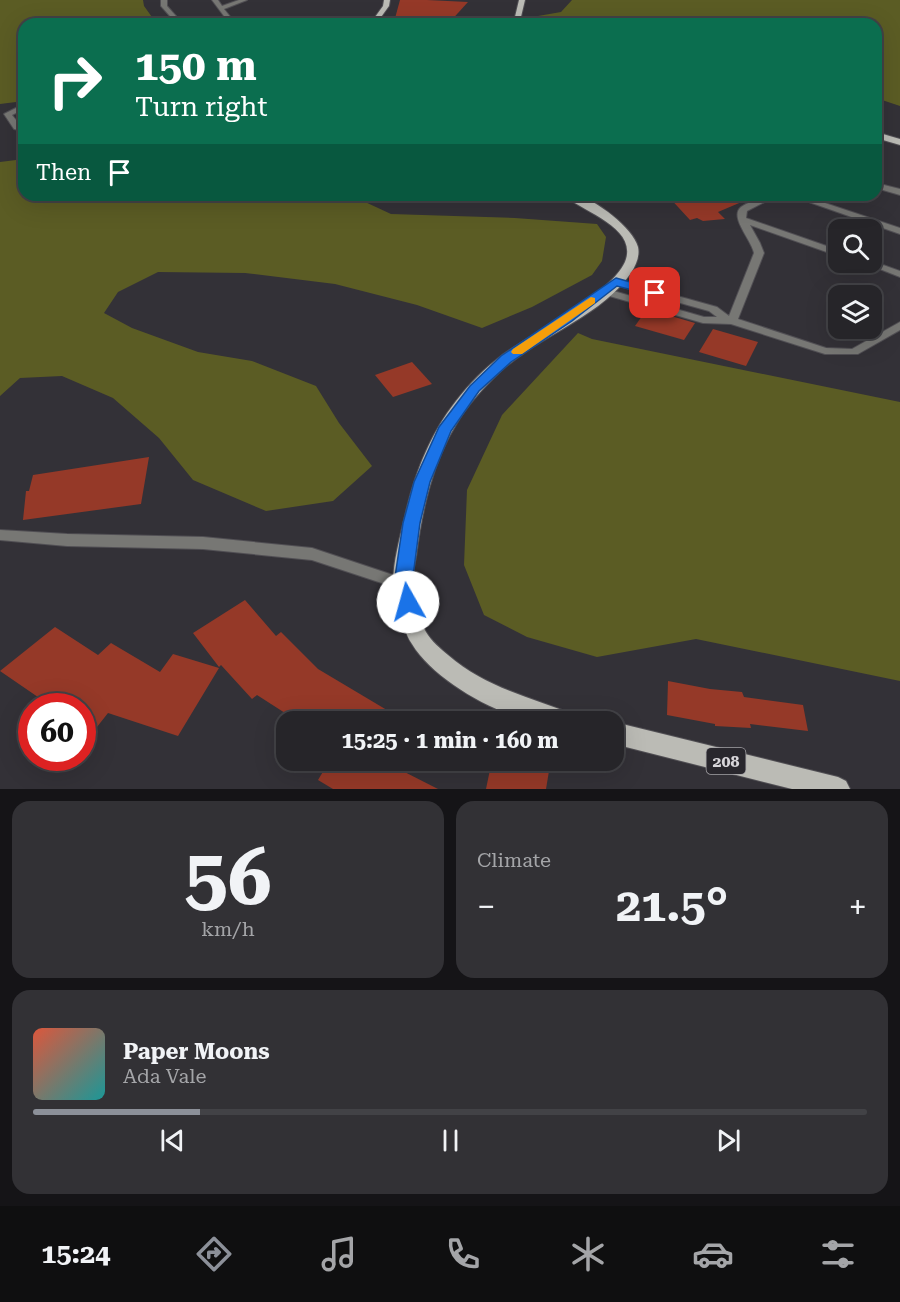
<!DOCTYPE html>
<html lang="en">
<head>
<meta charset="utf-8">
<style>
	:root { --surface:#262529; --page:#323135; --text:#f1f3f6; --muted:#a4a5a8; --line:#424246; --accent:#8c9099 }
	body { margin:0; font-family:"Roboto Serif",serif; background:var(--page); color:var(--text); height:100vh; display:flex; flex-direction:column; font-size:22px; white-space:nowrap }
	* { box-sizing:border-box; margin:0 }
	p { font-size:20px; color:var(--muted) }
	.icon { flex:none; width:33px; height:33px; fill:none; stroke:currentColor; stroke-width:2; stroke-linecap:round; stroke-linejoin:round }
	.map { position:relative; height:789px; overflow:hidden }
	.side { display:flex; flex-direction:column; gap:12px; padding:12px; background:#151417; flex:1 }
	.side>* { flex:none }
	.guide { position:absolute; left:18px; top:18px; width:864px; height:183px; border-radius:18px; box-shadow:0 6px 24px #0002,0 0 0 2px var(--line); background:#0b6e4f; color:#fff; overflow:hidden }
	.tools { position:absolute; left:828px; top:219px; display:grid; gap:12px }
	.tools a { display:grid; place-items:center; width:54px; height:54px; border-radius:12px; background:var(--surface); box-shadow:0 6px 24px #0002,0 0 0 2px var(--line); font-size:30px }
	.speed { position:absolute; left:18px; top:693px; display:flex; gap:12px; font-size:30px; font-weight:700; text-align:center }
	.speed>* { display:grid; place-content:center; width:78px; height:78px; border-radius:50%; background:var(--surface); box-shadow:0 6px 24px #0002,0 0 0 2px var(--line); line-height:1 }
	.speed .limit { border:9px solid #d22; background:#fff; color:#111 }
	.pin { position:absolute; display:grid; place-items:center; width:51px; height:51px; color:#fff; margin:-26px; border-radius:12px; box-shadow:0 3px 9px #0006 }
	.me { position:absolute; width:66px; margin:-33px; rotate:353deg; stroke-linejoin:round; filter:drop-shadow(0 0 4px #0008) }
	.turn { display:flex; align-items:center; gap:21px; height:126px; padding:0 18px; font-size:27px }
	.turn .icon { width:78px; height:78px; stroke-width:2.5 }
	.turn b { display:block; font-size:42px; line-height:51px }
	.then { display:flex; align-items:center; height:57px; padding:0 18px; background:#0003; gap:12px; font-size:22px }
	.big { font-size:45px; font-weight:700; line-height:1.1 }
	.side .tile { flex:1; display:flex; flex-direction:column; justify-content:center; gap:9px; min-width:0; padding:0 21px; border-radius:18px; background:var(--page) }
	.side .dial { align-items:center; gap:0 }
	.dial b { font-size:78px; line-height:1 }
	.song { display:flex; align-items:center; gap:18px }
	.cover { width:72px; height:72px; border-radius:9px; background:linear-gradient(135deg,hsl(10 70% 55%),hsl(180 70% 35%)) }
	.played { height:6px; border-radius:3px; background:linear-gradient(90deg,var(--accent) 20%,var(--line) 20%) }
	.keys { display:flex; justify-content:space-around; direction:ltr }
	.heat { display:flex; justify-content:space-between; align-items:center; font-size:33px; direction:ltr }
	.side .tiles { flex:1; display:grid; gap:12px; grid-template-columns:1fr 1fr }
	.tile:last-child { grid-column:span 2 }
	.trip { position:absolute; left:276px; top:711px; width:348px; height:60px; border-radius:18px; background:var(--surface); box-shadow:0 6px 24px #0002,0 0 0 2px var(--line); font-weight:700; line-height:60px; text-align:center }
	.menu { display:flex; height:96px; justify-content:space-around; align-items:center; background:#0f0f10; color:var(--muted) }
	.menu .icon { width:42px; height:42px }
	.menu .current { color:var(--accent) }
	.menu b { font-size:27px; color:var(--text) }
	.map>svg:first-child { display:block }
</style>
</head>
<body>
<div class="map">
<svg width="900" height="789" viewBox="0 0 900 789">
	<rect width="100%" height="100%" fill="#333137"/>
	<g fill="#5b5c24">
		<path d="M0 0H143L144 6 157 24H24V101L0 104Z"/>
		<path d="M572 0H900V106L876 98V24L535 23 538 16 561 12Z"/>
		<path d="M24 159V195H350L391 214 515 218 597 224 606 237 602 261 592 275 532 307 482 328 417 305 335 284 245 273 158 272 118 292 104 313 132 328 198 352 252 361 316 386 339 423 372 466 333 501 266 511 193 480 159 438 113 398 62 376 20 378 0 396V162Z"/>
		<path d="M578 333 592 339 900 402V681L696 639 597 657 527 637 484 615 464 565 467 490 502 415Z"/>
	</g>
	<g fill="#953928">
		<path d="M400 0H427L468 2 448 24H422L394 22Z"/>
		<path d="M667 195H758L718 212 725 219 703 221 697 218 690 220Z"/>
		<path d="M647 309 695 323 684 340 635 326Z"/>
		<path d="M713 329 758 342 746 366 699 352Z"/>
		<path d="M412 362 432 384 393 397 375 375Z"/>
		<path d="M149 457 141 504 23 520 26 491H29L33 475Z"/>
		<path d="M245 600 276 636 281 632 318 669 407 722H299L257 695 252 699 221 665 219 667 193 633Z"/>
		<path d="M55 627 98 655 111 643 160 672 173 654 219 668 178 736 108 713 82 746V706H51L0 671Z"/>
		<path d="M668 681 710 689 742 692 744 697 803 705 808 731 750 724 751 728 715 726V724L667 715Z"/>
		<path d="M330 760H381L438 789H333L318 780Z"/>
		<path d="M492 760H504L549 771 546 789H486Z"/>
	</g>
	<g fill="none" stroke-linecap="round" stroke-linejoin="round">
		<defs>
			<path id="service" d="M0 530 67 534 203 537 312 548 408 580 411 584 408 588 403 590 312 560 203 549 67 546 0 540Z"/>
			<g id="minor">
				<path d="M161 0H167V6L183 24H177L161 6Z"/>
				<path d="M212 0H218L222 6 239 0H247L224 9 232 19H375L378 21 375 23 211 24 227 20Z"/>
				<path d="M24 104V109L12 115 20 125 24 127V131L14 129 4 114Z"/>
				<path d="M876 183 900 189V195L876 188Z"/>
				<path d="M767 195H778L747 211 746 218 838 250V256L750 225 760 243 764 253 738 319 826 348 852 349 900 322V330L858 354H825L731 324 703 323 599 293 598 291 603 288 704 317H717L709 311 612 284V280L616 279 717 307 729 316 754 253C751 239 729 217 741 207 748 202 759 199 767 195Z"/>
				<path d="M789 195H801L900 228V234Z"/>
				<path d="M872 261 900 271V277L862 262H872Z"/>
			</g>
			<g id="primary">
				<path d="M384 0H390L389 6 376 24H370L383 6Z"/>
				<path d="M519 0H525L520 21 522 24H516L514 21Z"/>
				<path d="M876 132 900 139V145L876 138Z"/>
				<path d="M564 195C568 195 573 194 577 195 596 200 633 228 638 247 640 256 636 265 631 273 602 316 539 336 501 371 484 387 468 404 457 423 432 463 422 511 416 557 414 566 412 575 413 584 413 595 421 623 426 632 431 641 441 649 448 655 486 688 530 697 575 715L578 722C564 722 546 724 532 721 493 713 433 679 412 644 405 634 403 622 400 610 398 601 394 593 393 584 393 562 400 537 405 516 414 475 430 434 456 401 469 384 485 368 501 356 530 334 616 292 626 259 636 226 580 211 564 195Z"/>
				<path d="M614 722 838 777 846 781 850 789H792L614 744Z"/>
			</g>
		</defs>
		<use href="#service" stroke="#514f54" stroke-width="2"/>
		<use href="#minor" stroke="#514f54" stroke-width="2"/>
		<use href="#primary" stroke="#514f54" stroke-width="2"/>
		<use href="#service" fill="#777774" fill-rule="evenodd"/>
		<use href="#minor" fill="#777774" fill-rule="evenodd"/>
		<use href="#primary" fill="#bbbbb5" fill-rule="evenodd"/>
	</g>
	<path fill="#1a73e8" stroke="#114b97" stroke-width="1.5" d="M616 278 659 290 661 293 655 296 617 286 572 321 511 362 479 391 451 431 430 482 420 523 412 584 417 602 414 607 408 609 402 607 394 584 403 523 414 482 439 427 470 386 501 356Z"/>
	<path fill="#f59e0b" d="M591 297 595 298V303L522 354H513L511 352 513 349Z"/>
	<g text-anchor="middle" stroke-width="6" stroke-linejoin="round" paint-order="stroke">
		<rect fill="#29272d" stroke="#a4a2a6" stroke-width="1.5" x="706.5" y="748" width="39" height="26" rx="4.5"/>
		<g font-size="16" font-weight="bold" fill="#d8d6da">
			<text x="726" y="767">208</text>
		</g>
	</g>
</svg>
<div class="tools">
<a><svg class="icon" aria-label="search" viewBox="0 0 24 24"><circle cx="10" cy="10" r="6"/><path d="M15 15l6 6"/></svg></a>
<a><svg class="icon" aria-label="layers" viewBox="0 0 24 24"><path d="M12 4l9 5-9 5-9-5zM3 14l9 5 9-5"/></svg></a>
</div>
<div class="speed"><div class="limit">60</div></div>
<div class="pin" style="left:655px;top:293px;background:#d93025"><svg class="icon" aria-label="arrive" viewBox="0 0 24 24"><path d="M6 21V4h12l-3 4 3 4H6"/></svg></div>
<svg class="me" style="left:408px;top:602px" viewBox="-20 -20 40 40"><circle r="19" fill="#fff"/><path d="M0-13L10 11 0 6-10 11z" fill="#1a73e8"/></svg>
<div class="trip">15:25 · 1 min · 160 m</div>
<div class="guide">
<div class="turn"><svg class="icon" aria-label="right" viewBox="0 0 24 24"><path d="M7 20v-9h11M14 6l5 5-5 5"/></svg><div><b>150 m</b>Turn right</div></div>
<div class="then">Then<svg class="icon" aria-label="arrive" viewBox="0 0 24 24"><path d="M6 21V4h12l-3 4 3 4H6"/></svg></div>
</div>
</div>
<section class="side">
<div class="tiles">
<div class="tile dial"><b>56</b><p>km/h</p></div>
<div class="tile"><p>Climate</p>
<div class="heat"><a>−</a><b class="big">21.5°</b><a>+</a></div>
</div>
<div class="tile">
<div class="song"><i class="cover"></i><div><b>Paper Moons</b><p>Ada Vale</p></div></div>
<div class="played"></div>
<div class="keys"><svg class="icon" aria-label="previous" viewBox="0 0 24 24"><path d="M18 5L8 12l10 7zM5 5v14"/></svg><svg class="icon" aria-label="pause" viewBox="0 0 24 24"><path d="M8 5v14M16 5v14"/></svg><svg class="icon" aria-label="next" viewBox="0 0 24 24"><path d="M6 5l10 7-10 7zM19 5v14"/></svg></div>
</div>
</div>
</section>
<nav class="menu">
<b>15:24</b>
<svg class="icon current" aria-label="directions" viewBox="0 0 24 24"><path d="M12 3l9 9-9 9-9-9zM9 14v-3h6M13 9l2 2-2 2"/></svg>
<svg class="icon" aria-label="music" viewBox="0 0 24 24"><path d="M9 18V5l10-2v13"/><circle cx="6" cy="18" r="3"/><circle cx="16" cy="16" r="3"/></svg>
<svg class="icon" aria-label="phone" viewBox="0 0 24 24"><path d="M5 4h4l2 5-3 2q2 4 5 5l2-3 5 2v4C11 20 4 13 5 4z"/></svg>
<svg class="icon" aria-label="climate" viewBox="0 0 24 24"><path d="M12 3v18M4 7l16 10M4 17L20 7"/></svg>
<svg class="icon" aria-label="car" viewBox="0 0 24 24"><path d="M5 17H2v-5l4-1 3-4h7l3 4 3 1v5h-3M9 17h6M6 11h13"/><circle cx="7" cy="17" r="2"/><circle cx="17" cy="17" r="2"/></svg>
<svg class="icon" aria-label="filters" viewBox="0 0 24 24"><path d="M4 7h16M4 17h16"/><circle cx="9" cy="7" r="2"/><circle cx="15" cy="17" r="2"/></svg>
</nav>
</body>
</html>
